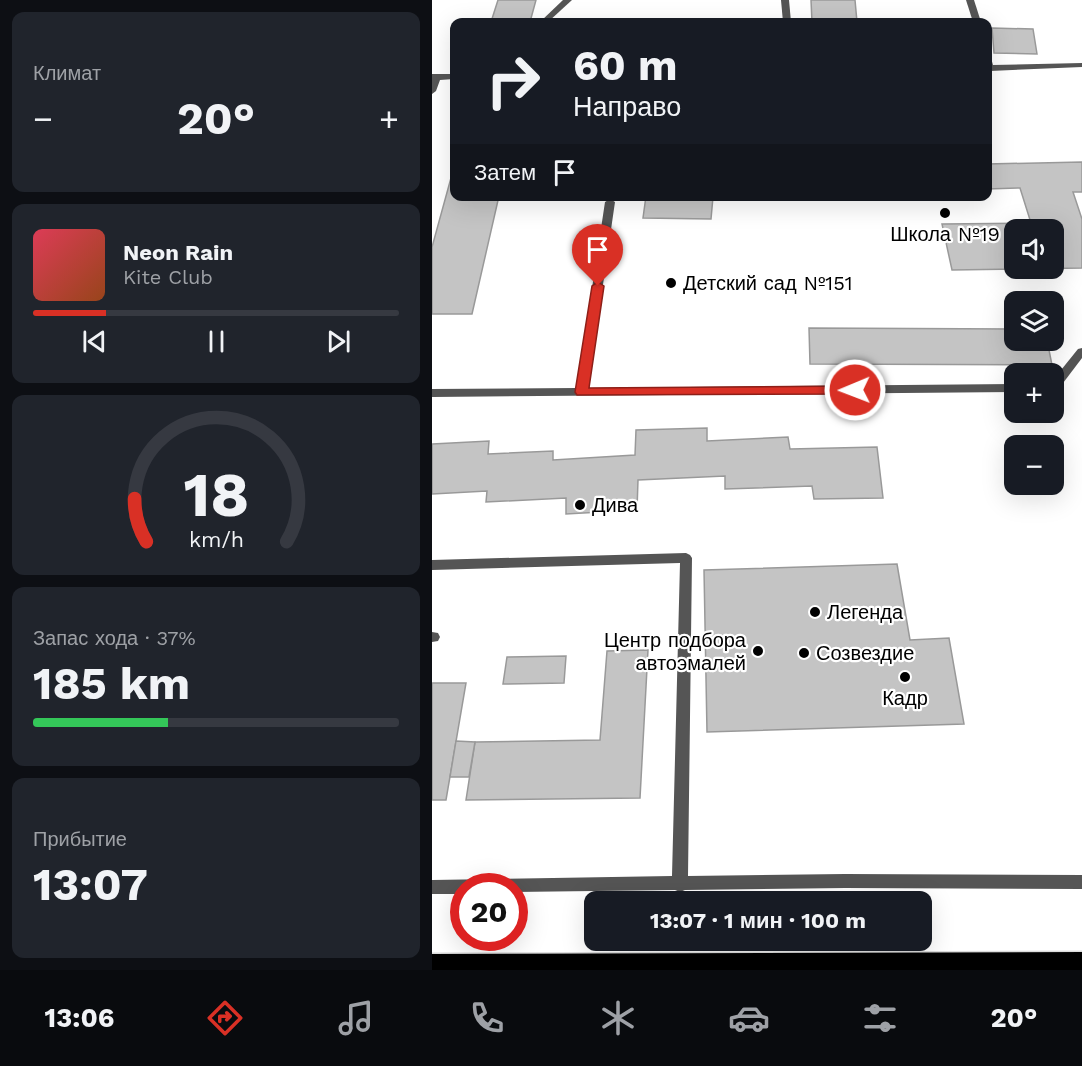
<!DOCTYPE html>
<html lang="ru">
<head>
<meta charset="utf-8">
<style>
	:root { --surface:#171b24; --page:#20242c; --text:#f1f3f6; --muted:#9ea1a6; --line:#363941; --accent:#d93025 }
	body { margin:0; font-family:"Work Sans",sans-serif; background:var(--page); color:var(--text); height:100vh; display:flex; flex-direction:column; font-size:22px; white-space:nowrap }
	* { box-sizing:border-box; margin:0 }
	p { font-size:20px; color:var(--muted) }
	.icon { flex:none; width:33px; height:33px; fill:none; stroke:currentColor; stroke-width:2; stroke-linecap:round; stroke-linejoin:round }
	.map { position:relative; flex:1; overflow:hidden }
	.drawer { display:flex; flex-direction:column; gap:12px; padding:12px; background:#0d0f14; width:432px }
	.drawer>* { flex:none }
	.top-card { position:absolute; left:18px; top:18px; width:542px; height:183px; border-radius:12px; box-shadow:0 6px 24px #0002; background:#171b24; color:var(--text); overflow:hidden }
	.fabs { position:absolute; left:572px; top:219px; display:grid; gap:12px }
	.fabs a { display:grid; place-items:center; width:60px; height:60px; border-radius:12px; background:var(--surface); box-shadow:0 6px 24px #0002; font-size:30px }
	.speed { position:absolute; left:18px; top:873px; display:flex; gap:12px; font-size:30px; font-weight:700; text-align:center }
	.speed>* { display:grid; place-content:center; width:78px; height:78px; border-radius:50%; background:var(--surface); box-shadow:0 6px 24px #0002; line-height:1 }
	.speed .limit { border:9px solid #d22; background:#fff; color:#111 }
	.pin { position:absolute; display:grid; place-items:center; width:51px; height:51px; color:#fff; margin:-62px -26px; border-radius:50% 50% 50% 0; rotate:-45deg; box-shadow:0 0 6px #0007 }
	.pin .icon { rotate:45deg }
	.me { position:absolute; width:66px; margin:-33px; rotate:269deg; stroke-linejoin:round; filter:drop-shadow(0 0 4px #0008) }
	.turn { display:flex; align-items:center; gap:21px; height:126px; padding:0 24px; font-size:27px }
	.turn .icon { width:78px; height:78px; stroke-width:2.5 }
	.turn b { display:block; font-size:42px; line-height:51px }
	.then { display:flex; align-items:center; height:57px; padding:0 24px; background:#0003; gap:12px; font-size:22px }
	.big { font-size:45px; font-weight:700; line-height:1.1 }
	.drawer .card { flex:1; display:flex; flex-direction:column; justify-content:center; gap:9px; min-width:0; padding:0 21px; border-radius:12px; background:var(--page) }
	.drawer .dial { align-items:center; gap:0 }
	.dial svg { height:156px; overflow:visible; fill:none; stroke:var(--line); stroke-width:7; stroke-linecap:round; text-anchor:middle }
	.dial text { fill:var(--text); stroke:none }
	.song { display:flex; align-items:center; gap:18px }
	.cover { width:72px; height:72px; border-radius:9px; background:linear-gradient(135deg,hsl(350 70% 55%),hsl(20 70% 35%)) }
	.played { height:6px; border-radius:3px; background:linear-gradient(90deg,var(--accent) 20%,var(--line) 20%) }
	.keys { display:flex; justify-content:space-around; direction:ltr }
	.heat { display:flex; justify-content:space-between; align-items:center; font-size:33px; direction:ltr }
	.charge { height:9px; border-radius:4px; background:linear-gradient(90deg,#34c759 37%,var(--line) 0) }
	.trip { position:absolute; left:152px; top:891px; width:348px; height:60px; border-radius:12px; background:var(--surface); box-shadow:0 6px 24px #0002; font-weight:700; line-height:60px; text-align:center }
	.tab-bar { display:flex; height:96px; justify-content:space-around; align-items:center; background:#090b0e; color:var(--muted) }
	.tab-bar .icon { width:42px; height:42px }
	.tab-bar .active { color:var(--accent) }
	.tab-bar b { font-size:27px; color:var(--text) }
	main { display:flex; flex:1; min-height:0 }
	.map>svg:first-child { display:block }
</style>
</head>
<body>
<main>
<section class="drawer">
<div class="card"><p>Климат</p>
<div class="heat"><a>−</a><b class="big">20°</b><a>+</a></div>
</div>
<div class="card">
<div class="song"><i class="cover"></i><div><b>Neon Rain</b><p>Kite Club</p></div></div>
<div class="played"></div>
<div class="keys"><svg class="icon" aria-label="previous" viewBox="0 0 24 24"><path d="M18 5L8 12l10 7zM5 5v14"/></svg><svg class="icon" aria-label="pause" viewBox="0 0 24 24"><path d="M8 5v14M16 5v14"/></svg><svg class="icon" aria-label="next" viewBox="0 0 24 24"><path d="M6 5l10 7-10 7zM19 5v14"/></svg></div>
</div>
<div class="card dial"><svg viewBox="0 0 100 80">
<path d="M14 69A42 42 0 1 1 86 69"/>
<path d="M14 69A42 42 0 0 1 8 47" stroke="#d93025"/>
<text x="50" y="56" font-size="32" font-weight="700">18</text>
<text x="50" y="72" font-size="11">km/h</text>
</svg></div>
<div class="card"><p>Запас хода · 37%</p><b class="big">185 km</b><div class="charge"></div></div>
<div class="card"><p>Прибытие</p><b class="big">13:07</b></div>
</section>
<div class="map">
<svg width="650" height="970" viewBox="0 0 650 970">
	<rect width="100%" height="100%" fill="#fff"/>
	<g fill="#c4c4c4" stroke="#999" stroke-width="1.5" fill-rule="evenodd">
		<path d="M66 0H104L98 22H59Z"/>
		<path d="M379 0H423L425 22H380Z"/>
		<path d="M560 28 601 29 605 54 562 53Z"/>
		<path d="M650 162V192H641L650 219V268L520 270 510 224 599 223 588 188 555 189V164ZM582 230H621V268H582Z"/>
		<path d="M22 167V196H67L40 314H0V247Z"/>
		<path d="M214 196H337L281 197 279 219 211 218Z"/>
		<path d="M377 328 582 329V340H615L620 365 378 364Z"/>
		<path d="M275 428V441L356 437 358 449 445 447 451 498 382 499 380 486 293 489V476L206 480 205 510 134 514V498L54 502 55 491 0 494V444L57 441 56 454 121 451V460L203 455 204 430Z"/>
		<path d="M465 564 478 640 517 638 532 724 275 732 272 570Z"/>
		<path d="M216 650 208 798 34 800 43 742 168 740 175 651Z"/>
		<path d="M134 656 132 683 71 684 75 657Z"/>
		<path d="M0 683H34L14 800H0Z"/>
		<path d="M24 741 43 742 37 777H18Z"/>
	</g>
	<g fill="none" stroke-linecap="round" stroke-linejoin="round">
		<defs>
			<path id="primary" d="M650 952V970H0V954Z"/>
		</defs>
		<use href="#primary" stroke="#dbdbdb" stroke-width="3"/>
		<g fill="#555" fill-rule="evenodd">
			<path d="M131 0H140L116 22H108Z"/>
			<path d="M349 0H357L359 22H351Z"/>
			<path d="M534 0H542L549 22H541Z"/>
			<path d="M555 56 559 58 561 65 650 63V67L558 71 555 70Z"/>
			<path d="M0 74H22V79L8 80 4 91 0 94Z"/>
			<path d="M178 199 183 202 156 388 582 384V392L0 397V389L145 388 173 202Z"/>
			<path d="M650 348V358L625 391 621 392V380L646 349Z"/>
			<path d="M254 553 258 555 260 558 256 876 413 874 650 875V889L413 888 253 890 248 892 243 890 82 892V886H32V894H0V880L240 876 248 563 0 570V560Z"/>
			<path d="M0 632 6 633 8 637 6 641 0 642Z"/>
		</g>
		<use href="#primary" fill="#000" fill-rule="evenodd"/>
	</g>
	<path fill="#d93025" stroke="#8d1f18" stroke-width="1.5" d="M166 282 172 286 157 388 423 386 429 390 423 394 145 395 143 392 160 286Z"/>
	<g fill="#000" stroke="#fff" stroke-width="2">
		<circle cx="513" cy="213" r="6"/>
		<circle cx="239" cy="283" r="6"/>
		<circle cx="148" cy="505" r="6"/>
		<circle cx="383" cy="612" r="6"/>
		<circle cx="326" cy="651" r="6"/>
		<circle cx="372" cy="653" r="6"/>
		<circle cx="473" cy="677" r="6"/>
	</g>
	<g text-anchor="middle" stroke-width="4.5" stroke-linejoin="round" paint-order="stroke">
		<g font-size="20" fill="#000" stroke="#fff" text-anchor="start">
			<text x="513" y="241" text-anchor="middle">Школа №19</text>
			<text x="251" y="290">Детский сад №151</text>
			<text x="160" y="512">Дива</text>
			<text x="395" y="619">Легенда</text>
			<text x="314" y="647" text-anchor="end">Центр подбора<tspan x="314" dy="23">автоэмалей</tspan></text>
			<text x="384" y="660">Созвездие</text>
			<text x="473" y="705" text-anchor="middle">Кадр</text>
		</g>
	</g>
</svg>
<div class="fabs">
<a><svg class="icon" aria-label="sound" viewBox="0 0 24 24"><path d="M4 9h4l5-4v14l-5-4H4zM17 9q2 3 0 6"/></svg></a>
<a><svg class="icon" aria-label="layers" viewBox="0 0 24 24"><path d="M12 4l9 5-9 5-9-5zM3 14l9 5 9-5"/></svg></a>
<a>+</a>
<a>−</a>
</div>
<div class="speed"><div class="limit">20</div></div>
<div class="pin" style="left:166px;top:286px;background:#d93025"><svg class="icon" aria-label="arrive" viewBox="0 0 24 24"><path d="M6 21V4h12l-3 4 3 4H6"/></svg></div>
<svg class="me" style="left:423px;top:390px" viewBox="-20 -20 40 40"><circle r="17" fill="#d93025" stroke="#fff" stroke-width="3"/><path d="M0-11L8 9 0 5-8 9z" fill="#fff"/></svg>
<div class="trip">13:07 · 1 мин · 100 m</div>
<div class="top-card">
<div class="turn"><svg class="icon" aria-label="right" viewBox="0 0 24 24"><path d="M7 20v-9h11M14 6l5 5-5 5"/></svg><div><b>60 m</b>Направо</div></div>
<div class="then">Затем<svg class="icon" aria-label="arrive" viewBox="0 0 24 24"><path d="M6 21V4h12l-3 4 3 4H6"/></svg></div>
</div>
</div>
</main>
<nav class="tab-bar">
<b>13:06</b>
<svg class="icon active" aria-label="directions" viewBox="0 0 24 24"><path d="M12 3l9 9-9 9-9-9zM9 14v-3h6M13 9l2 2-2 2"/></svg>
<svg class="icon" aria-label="music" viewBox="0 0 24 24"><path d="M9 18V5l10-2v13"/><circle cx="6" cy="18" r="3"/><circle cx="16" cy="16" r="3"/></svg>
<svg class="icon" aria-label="phone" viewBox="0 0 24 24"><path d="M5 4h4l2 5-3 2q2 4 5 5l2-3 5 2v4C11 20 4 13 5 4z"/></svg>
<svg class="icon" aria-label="climate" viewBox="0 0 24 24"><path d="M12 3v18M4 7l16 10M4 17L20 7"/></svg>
<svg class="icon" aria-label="car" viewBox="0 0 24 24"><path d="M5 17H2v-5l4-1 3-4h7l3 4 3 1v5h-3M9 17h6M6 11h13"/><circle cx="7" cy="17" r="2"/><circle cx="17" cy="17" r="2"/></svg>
<svg class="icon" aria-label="filters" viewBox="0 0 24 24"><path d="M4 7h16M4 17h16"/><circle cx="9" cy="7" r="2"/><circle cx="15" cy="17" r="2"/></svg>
<b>20°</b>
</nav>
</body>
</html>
